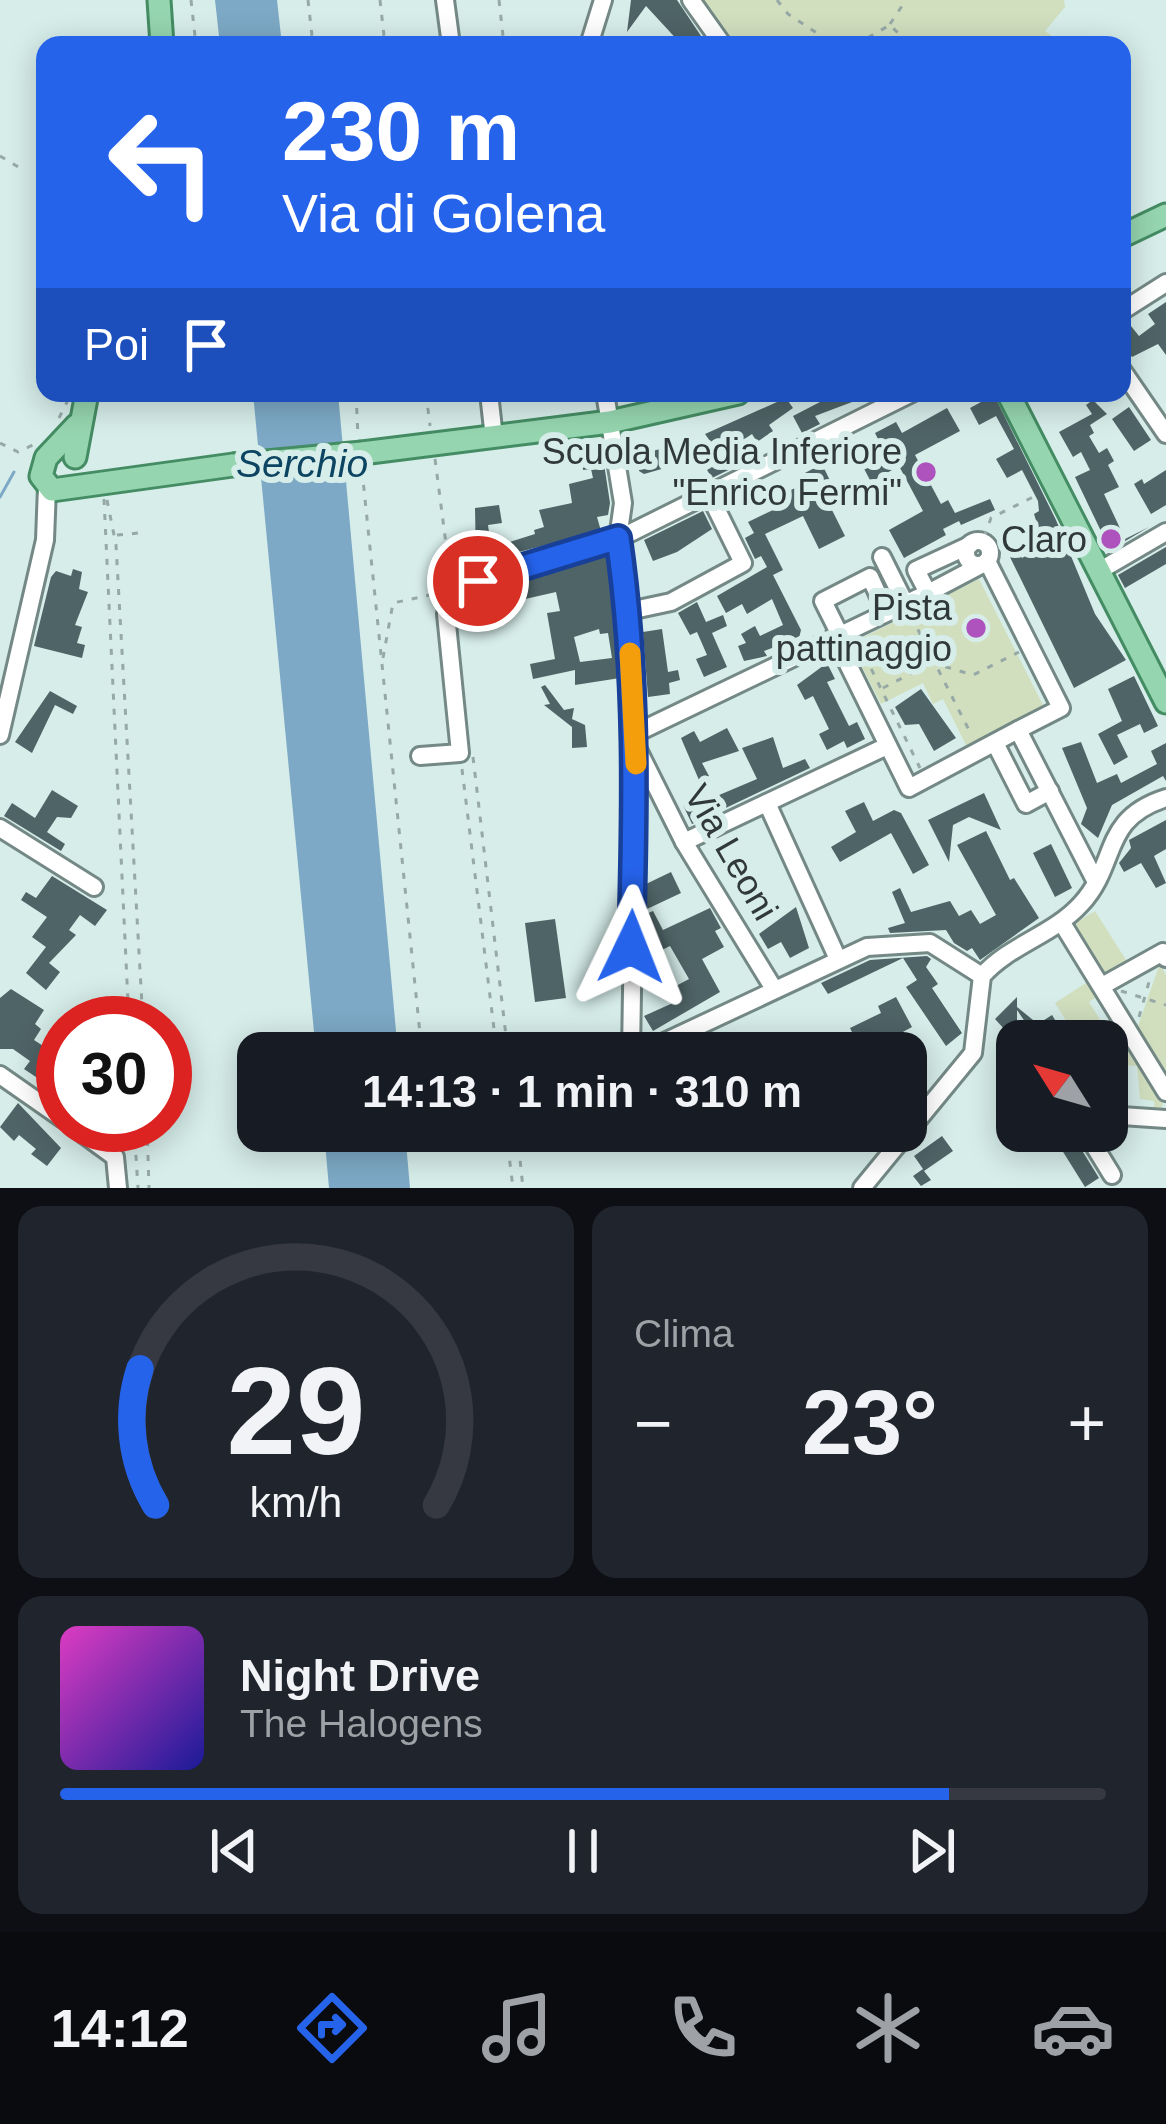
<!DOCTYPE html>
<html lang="it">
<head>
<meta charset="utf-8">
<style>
	:root { --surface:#171b24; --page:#20242c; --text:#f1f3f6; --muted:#9ea1a6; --line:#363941; --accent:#2563eb }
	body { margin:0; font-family:Helvetica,sans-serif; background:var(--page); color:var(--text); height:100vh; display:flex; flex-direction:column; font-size:45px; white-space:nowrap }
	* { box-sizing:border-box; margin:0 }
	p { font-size:39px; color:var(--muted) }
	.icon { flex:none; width:66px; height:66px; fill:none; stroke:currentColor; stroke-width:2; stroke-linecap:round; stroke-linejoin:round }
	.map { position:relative; height:1188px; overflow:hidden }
	.side { display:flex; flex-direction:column; gap:18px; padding:18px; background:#0d0f14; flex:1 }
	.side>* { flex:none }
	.hud { position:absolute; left:36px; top:36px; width:1095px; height:366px; border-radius:24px; box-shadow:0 6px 30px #0003; background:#2563eb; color:#fff; overflow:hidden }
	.needle { width:78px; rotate:307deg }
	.tools { position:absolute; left:996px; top:1020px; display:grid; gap:24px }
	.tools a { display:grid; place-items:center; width:132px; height:132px; border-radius:24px; background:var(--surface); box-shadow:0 6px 30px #0003; font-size:60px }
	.speed { position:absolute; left:36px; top:996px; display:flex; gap:24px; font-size:60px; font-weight:700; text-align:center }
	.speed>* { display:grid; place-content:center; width:156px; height:156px; border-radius:50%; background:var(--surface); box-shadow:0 6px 30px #0003; line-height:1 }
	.speed .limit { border:18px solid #d22; background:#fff; color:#111 }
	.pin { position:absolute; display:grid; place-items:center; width:102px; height:102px; color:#fff; margin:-51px; border:6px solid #fff; border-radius:50%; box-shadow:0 3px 12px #0007 }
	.me { position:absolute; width:132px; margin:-66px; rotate:2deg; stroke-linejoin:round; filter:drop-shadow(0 0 9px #0008) }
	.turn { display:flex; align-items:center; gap:42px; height:252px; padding:0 48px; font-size:54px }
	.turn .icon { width:156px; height:156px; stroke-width:2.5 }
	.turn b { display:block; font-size:84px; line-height:102px }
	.then { display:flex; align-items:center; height:114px; padding:0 48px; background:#0003; gap:24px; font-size:45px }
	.big { font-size:90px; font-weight:700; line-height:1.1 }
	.side .tile { flex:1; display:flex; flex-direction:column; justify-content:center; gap:18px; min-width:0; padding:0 42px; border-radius:24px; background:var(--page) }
	.side .dial { align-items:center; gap:0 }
	.dial svg { height:312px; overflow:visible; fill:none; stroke:var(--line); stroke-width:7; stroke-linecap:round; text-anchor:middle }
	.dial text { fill:var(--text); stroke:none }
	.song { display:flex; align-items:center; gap:36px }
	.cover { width:144px; height:144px; border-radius:18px; background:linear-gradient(135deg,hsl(310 70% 55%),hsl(240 70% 35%)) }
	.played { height:12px; border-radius:6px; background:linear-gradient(90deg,var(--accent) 85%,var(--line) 85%) }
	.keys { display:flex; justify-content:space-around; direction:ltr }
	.heat { display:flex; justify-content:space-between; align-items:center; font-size:66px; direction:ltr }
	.side .tiles { flex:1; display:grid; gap:18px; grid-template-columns:1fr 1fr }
	.tile:last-child { grid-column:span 2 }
	.trip { position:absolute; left:237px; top:1032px; width:690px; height:120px; border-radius:24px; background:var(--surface); box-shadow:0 6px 30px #0003; font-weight:700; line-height:120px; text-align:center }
	.tabs { display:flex; height:192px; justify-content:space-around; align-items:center; background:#090b0e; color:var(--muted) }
	.tabs .icon { width:84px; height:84px }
	.tabs .active { color:var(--accent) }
	.tabs b { font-size:54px; color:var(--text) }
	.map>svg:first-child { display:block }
</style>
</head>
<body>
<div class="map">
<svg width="1166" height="1188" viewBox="0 0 1166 1188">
	<rect width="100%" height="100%" fill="#d6ede9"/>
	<g fill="#d1dfbf">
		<path d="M702 0H1064L1065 7 1045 31 1053 37 1046 45H733Z"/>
		<path d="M979 579 1044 707 967 747 943 699 933 704 923 683 881 704 850 644Z"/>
		<path d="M1095 911 1126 960 1103 975 1072 925Z"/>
		<path d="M1160 963 1166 975V1077L1137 1029Z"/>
		<path d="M1089 981 1097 996 1089 1002 1115 1044 1124 1039 1163 1104 1161 1109 1154 1108V1101L1140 1099 1137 1066 1107 1064V1041H1059L1073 1032 1055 1003Z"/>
	</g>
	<g fill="#7da9c6">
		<path d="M215 0H277L282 45H220Z"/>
		<path d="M253 393H338L398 1053H316Z"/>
		<path d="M324 1131H405L410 1188H329Z"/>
	</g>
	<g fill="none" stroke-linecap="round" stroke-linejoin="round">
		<path stroke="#7da9c6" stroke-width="3" d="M0 497 14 472"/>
	</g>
	<g fill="#4f6467" fill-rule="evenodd">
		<path d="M631 0H677L707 45H682L646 6 627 32Z"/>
		<path d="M1166 302V355L1158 344 1132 357 1122 344V332L1131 326 1139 336 1155 324 1148 314Z"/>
		<path d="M816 393H876L815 416 820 424 802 433 793 416 820 402Z"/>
		<path d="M994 395 1056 520 1095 614 1126 660 1074 688 1009 555 1018 551 1022 558 1044 546 1034 514 1039 511 1038 501 1022 470 1007 478 996 459 1014 449 996 416 979 425 970 408Z"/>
		<path d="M786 398 793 408 769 425 773 431 757 442 752 434 737 444 747 461 712 478 707 470 723 460 705 434Z"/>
		<path d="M1093 400 1107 414 1090 425 1094 433 1089 436 1099 453 1107 448 1114 461 1108 465 1119 487 1104 494 1125 539 1149 527 1110 550 1075 477 1090 470 1081 452 1073 457 1059 432 1092 414 1086 405Z"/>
		<path d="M1129 407 1151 440 1134 451 1112 419Z"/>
		<path d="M947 408 960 431 915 455 941 504 948 500 955 513 990 499 995 510 961 525 959 521 943 529 946 535 904 558 889 530 923 511 899 466 871 482 860 461 883 449 875 433 896 422 902 433Z"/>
		<path d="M681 444 695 449 697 459 644 474 639 471 640 454Z"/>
		<path d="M592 446 602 451 610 503 608 515 597 517 601 531 476 563 475 508 499 505 502 523 488 525 491 548 535 534 534 530 544 527 539 510 572 503 569 484 593 478 591 469 583 470 581 447Z"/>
		<path d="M822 464 835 491 825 496 845 536 819 549 803 516 765 534 783 570 773 575 801 630 799 638 764 651 767 656 744 661 738 646 746 643 741 634 755 626 760 636 783 625 772 599 747 614 742 604 726 613 717 596 767 567 761 556 755 559 745 538 754 533 748 522 773 510 769 501 807 482 803 474Z"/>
		<path d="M1166 470V505L1151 514 1134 484 1142 479 1144 484Z"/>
		<path d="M703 511 712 529 677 552 653 561 644 540Z"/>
		<path d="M1166 547V564L1125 588 1118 575Z"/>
		<path d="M608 555 620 678 575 685V670L533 679 530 664 555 659 547 613 560 611 556 592 512 602 509 585ZM599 629 600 634 608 633 612 658 580 662 574 637Z"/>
		<path d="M73 569 82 572 79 589 88 592 75 625 82 627 77 643 85 645 82 658 34 646 51 577 56 571 71 576Z"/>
		<path d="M697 602 706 622 723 615 727 626 712 633 727 667 704 677 696 659 707 655 697 632 690 635 678 613Z"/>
		<path d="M662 629 668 672 678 670 680 680 669 683 670 694 648 697 643 632Z"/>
		<path d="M827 663 835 679 827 682 849 726 857 722 865 739 847 748 844 741 827 750 819 734 829 729 813 696 805 700 797 685Z"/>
		<path d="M1134 676 1158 726 1144 733 1140 724 1117 735 1128 757 1114 765 1098 734 1122 721 1108 689Z"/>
		<path d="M545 685 564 710 574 708 572 719 585 725 587 747 572 748V727L544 705 550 704 541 687Z"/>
		<path d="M921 689 956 738 934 751 919 724 905 725 895 707Z"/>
		<path d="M50 691 77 706 73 714 55 705 32 753 15 742Z"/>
		<path d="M727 728 739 751 702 763 709 776 699 780 681 738 694 731 700 742Z"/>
		<path d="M773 737 783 768 805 759 810 768 692 824 683 805 700 792 705 801 757 779 742 748Z"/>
		<path d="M1081 742 1097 783 1117 774 1121 783 1157 764 1151 751 1166 743V781L1163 776 1112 805 1098 838 1081 824 1087 808 1062 748Z"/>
		<path d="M52 790 78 806 71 818 57 817 47 832 65 844 61 851 4 816 12 803 35 818Z"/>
		<path d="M984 793 1001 830 969 817 953 825 949 862 928 820Z"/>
		<path d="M864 802 873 821 894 810 901 813 929 865 913 874 891 833 840 862 831 847 856 832 845 811Z"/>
		<path d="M1166 820V849L1154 856 1166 883 1156 888 1141 863 1124 872 1119 863 1131 848 1129 840Z"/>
		<path d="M986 831 1010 880 1014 878 1039 918 980 960 972 948 967 951 954 943 946 930 890 933 888 928 905 923 892 892 900 888 911 912 950 901 959 916 971 910 980 924 996 915 957 845Z"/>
		<path d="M1051 844 1072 888 1055 897 1033 853Z"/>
		<path d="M671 872 681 893 647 909 646 884Z"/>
		<path d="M52 876 107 910 95 926 80 915 69 930 76 935 49 963 60 972 46 990 26 973 46 947 32 937 47 917 21 900 26 892 36 898Z"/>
		<path d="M796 907 809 948 790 958 781 942 768 949 759 934Z"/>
		<path d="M710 908 721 928 715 931 724 947 702 959 720 992 653 1031 644 1016 675 1002 661 994 689 979 670 946 646 958 656 975 645 981 646 939 654 935 646 914 653 911 663 930Z"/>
		<path d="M555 919 566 998 535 1002 525 923Z"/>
		<path d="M927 956 931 959 926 967 938 984 932 988 962 1033 946 1046 906 987 917 980 903 958 828 994 821 983 870 960Z"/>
		<path d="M11 989 44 1010 35 1024 41 1029 34 1040 63 1059 57 1068 50 1062 39 1079 24 1069 30 1061 13 1049H0V998Z"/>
		<path d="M896 997 912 1027 901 1033 908 1048 854 1053 850 1045 857 1042 850 1028 881 1013 878 1006Z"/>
		<path d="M1017 997V1007L1038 1024 1052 1015 1062 1031 1038 1041 1017 1010V1043L995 1019Z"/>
		<path d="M18 1103 61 1148 47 1166 31 1154 36 1149 19 1135 14 1141 0 1127Z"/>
		<path d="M1050 1131H1070L1099 1178 1085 1187Z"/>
		<path d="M942 1136 953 1151 924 1171 931 1180 921 1186 913 1176 923 1169 914 1156Z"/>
	</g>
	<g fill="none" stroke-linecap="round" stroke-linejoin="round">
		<defs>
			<g id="minor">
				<path d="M445 0 451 45"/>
				<path d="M691 0 723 45"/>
				<path d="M589 45 603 0"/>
				<path d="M1122 311 1166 283"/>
				<path d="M1122 370 1166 434"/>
				<path d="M489 393 494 438"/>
				<path d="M605 393 623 503 618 539 629 611 636 746 631 1053"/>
				<circle cx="978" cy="553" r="12"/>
				<path d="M970 545 916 570 928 593 981 565"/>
				<path d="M882 557 905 603"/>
				<path d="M987 561 1061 708 1018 730"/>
				<path d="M1099 571 1166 532"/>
				<path d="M629 611 671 602 743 563 709 494"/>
				<path d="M840 635 823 601 870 577 886 612"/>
				<path d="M835 638 909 788 1018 730 1095 880"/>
				<path d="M634 734 928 593"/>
				<path d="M0 735 45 540 47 487"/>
				<path d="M996 745 1026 804 1050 791"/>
				<path d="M638 750 684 842 774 989"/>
				<path d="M420 756 460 753 446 614 452 589 618 539 912 393"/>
				<path d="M767 803 837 957"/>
				<path d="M0 828 94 887"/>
				<path d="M684 842 887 746"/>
				<path d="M1062 923 1166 1092"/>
				<path d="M1102 986 1163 952 1166 958"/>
				<path d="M570 1048 572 1053"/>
				<path d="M641 1053 867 947 930 943 982 976"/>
				<path d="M0 1075 63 1119"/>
				<path d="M1107 1115 1166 1119"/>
				<path d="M71 1125 115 1157 118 1188"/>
				<path d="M1085 1131 1112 1175"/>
				<path d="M862 1188 973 1053 982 976C1009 945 1053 935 1081 904 1119 863 1100 819 1166 798"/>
			</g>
			<g id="major">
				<path d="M159 0 162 45"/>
				<path d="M1122 236 1166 215"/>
				<path d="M1008 393 1166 702"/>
				<path d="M77 425 46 458 41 476 52 490 233 465"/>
				<path d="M362 453 610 422 738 393"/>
				<path d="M75 457 87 393"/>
			</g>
		</defs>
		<use href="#minor" stroke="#748985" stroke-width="22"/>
		<use href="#major" stroke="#448c63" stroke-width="27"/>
		<g stroke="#97a9a6" stroke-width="3" stroke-dasharray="6 9" stroke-linecap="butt">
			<path d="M191 0 196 45"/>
			<path d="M308 0 313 45"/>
			<path d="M380 0 385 45"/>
			<path d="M499 0 504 45"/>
			<path d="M777 0 788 14 835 45"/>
			<path d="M890 24 906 0"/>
			<path d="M855 45 890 25 910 45"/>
			<path d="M0 156 25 171"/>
			<path d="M356 393 358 437"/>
			<path d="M426 393 430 426"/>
			<path d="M59 418 68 400"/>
			<path d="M0 443 18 452 37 443"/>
			<path d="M435 459 450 575"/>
			<path d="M362 470 422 1053"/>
			<path d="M104 499 129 1023"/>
			<path d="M107 500 116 545 143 1023"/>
			<path d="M117 535 139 533"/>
			<path d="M984 537 991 518 1039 494"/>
			<path d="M911 616 972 736"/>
			<path d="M859 641 973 675 1019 652"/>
			<path d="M858 642 920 768"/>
			<path d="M383 658 393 603 439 593"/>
			<path d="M883 688 933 662"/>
			<path d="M473 757 508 1053"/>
			<path d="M462 769 497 1053"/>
			<path d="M1121 991 1166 1005"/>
			<path d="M1139 1017 1151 975"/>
			<path d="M134 1125 138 1188"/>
			<path d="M147 1125 149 1188"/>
			<path d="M506 1131 513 1188"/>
			<path d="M517 1131 523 1188"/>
		</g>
		<use href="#minor" stroke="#fff" stroke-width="16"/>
		<use href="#major" stroke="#95d5af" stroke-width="21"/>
		<defs>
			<path id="major-bridge" d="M233 465 362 453"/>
		</defs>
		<use href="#major-bridge" stroke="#448c63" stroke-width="27" stroke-linecap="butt"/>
		<use href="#major-bridge" stroke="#95d5af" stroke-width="21"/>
	</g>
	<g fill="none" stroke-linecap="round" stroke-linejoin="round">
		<defs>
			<path id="route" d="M478 581 618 538C638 674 635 810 631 947"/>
		</defs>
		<use href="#route" stroke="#184099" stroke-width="30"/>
		<use href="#route" stroke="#2563eb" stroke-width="21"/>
		<path stroke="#f59e0b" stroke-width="21" d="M630 653 636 764"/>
	</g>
	<g fill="#ae52bd" stroke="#d6ede9" stroke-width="4.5">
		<circle cx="926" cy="472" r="12"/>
		<circle cx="1111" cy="539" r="12"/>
		<circle cx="976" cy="628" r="12"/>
	</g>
	<g text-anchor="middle" stroke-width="12" stroke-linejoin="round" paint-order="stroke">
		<g font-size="36" fill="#303938" stroke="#d6ede9" text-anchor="end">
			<text x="902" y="464">Scuola Media Inferiore<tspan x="902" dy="41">"Enrico Fermi"</tspan></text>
			<text x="1087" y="552">Claro</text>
			<text x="952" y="620">Pista<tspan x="952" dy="41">pattinaggio</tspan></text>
		</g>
		<g font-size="36" fill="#303938" stroke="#d6ede9">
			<text transform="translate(732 852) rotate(60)" y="13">Via Leoni</text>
		</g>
		<g font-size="39" font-style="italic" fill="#0c4462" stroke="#d6ede9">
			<text x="302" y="477">Serchio</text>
		</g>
	</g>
</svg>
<div class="tools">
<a><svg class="needle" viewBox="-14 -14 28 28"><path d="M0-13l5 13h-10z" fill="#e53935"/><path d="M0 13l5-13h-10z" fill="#9ea1a6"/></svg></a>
</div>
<div class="speed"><div class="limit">30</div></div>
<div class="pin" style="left:478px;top:581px;background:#d93025"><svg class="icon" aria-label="arrive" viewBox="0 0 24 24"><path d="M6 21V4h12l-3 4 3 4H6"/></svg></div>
<svg class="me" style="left:631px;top:947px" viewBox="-20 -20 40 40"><path d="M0-17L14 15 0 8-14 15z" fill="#2563eb" stroke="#fff" stroke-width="4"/></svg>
<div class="trip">14:13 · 1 min · 310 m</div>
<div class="hud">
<div class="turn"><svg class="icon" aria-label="left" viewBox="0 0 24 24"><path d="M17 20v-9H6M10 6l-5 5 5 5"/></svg><div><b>230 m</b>Via di Golena</div></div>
<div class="then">Poi<svg class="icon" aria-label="arrive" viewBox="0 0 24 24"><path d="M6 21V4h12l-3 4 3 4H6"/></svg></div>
</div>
</div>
<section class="side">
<div class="tiles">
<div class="tile dial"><svg viewBox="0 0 100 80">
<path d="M14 69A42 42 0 1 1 86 69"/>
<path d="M14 69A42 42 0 0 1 10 34" stroke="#2563eb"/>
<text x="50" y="56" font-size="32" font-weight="700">29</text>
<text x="50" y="72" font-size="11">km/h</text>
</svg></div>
<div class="tile"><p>Clima</p>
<div class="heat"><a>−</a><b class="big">23°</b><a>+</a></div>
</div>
<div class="tile">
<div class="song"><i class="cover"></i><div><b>Night Drive</b><p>The Halogens</p></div></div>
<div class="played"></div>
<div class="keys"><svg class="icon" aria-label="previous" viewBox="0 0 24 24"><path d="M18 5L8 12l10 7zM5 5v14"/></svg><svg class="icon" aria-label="pause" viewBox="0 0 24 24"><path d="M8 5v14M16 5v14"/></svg><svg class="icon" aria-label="next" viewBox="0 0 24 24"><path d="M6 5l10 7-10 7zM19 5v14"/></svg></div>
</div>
</div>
</section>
<nav class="tabs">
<b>14:12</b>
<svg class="icon active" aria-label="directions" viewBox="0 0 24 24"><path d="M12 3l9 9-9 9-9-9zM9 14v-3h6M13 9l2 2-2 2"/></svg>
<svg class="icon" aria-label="music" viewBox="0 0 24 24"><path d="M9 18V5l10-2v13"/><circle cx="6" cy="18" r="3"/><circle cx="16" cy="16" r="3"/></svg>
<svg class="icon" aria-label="phone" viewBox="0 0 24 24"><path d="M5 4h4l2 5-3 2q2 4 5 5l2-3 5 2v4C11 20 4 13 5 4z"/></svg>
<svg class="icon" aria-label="climate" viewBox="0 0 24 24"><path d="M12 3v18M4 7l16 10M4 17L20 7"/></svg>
<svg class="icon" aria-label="car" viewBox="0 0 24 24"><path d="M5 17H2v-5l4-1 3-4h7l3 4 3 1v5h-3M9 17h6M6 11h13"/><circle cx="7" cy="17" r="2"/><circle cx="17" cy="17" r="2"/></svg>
</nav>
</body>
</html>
